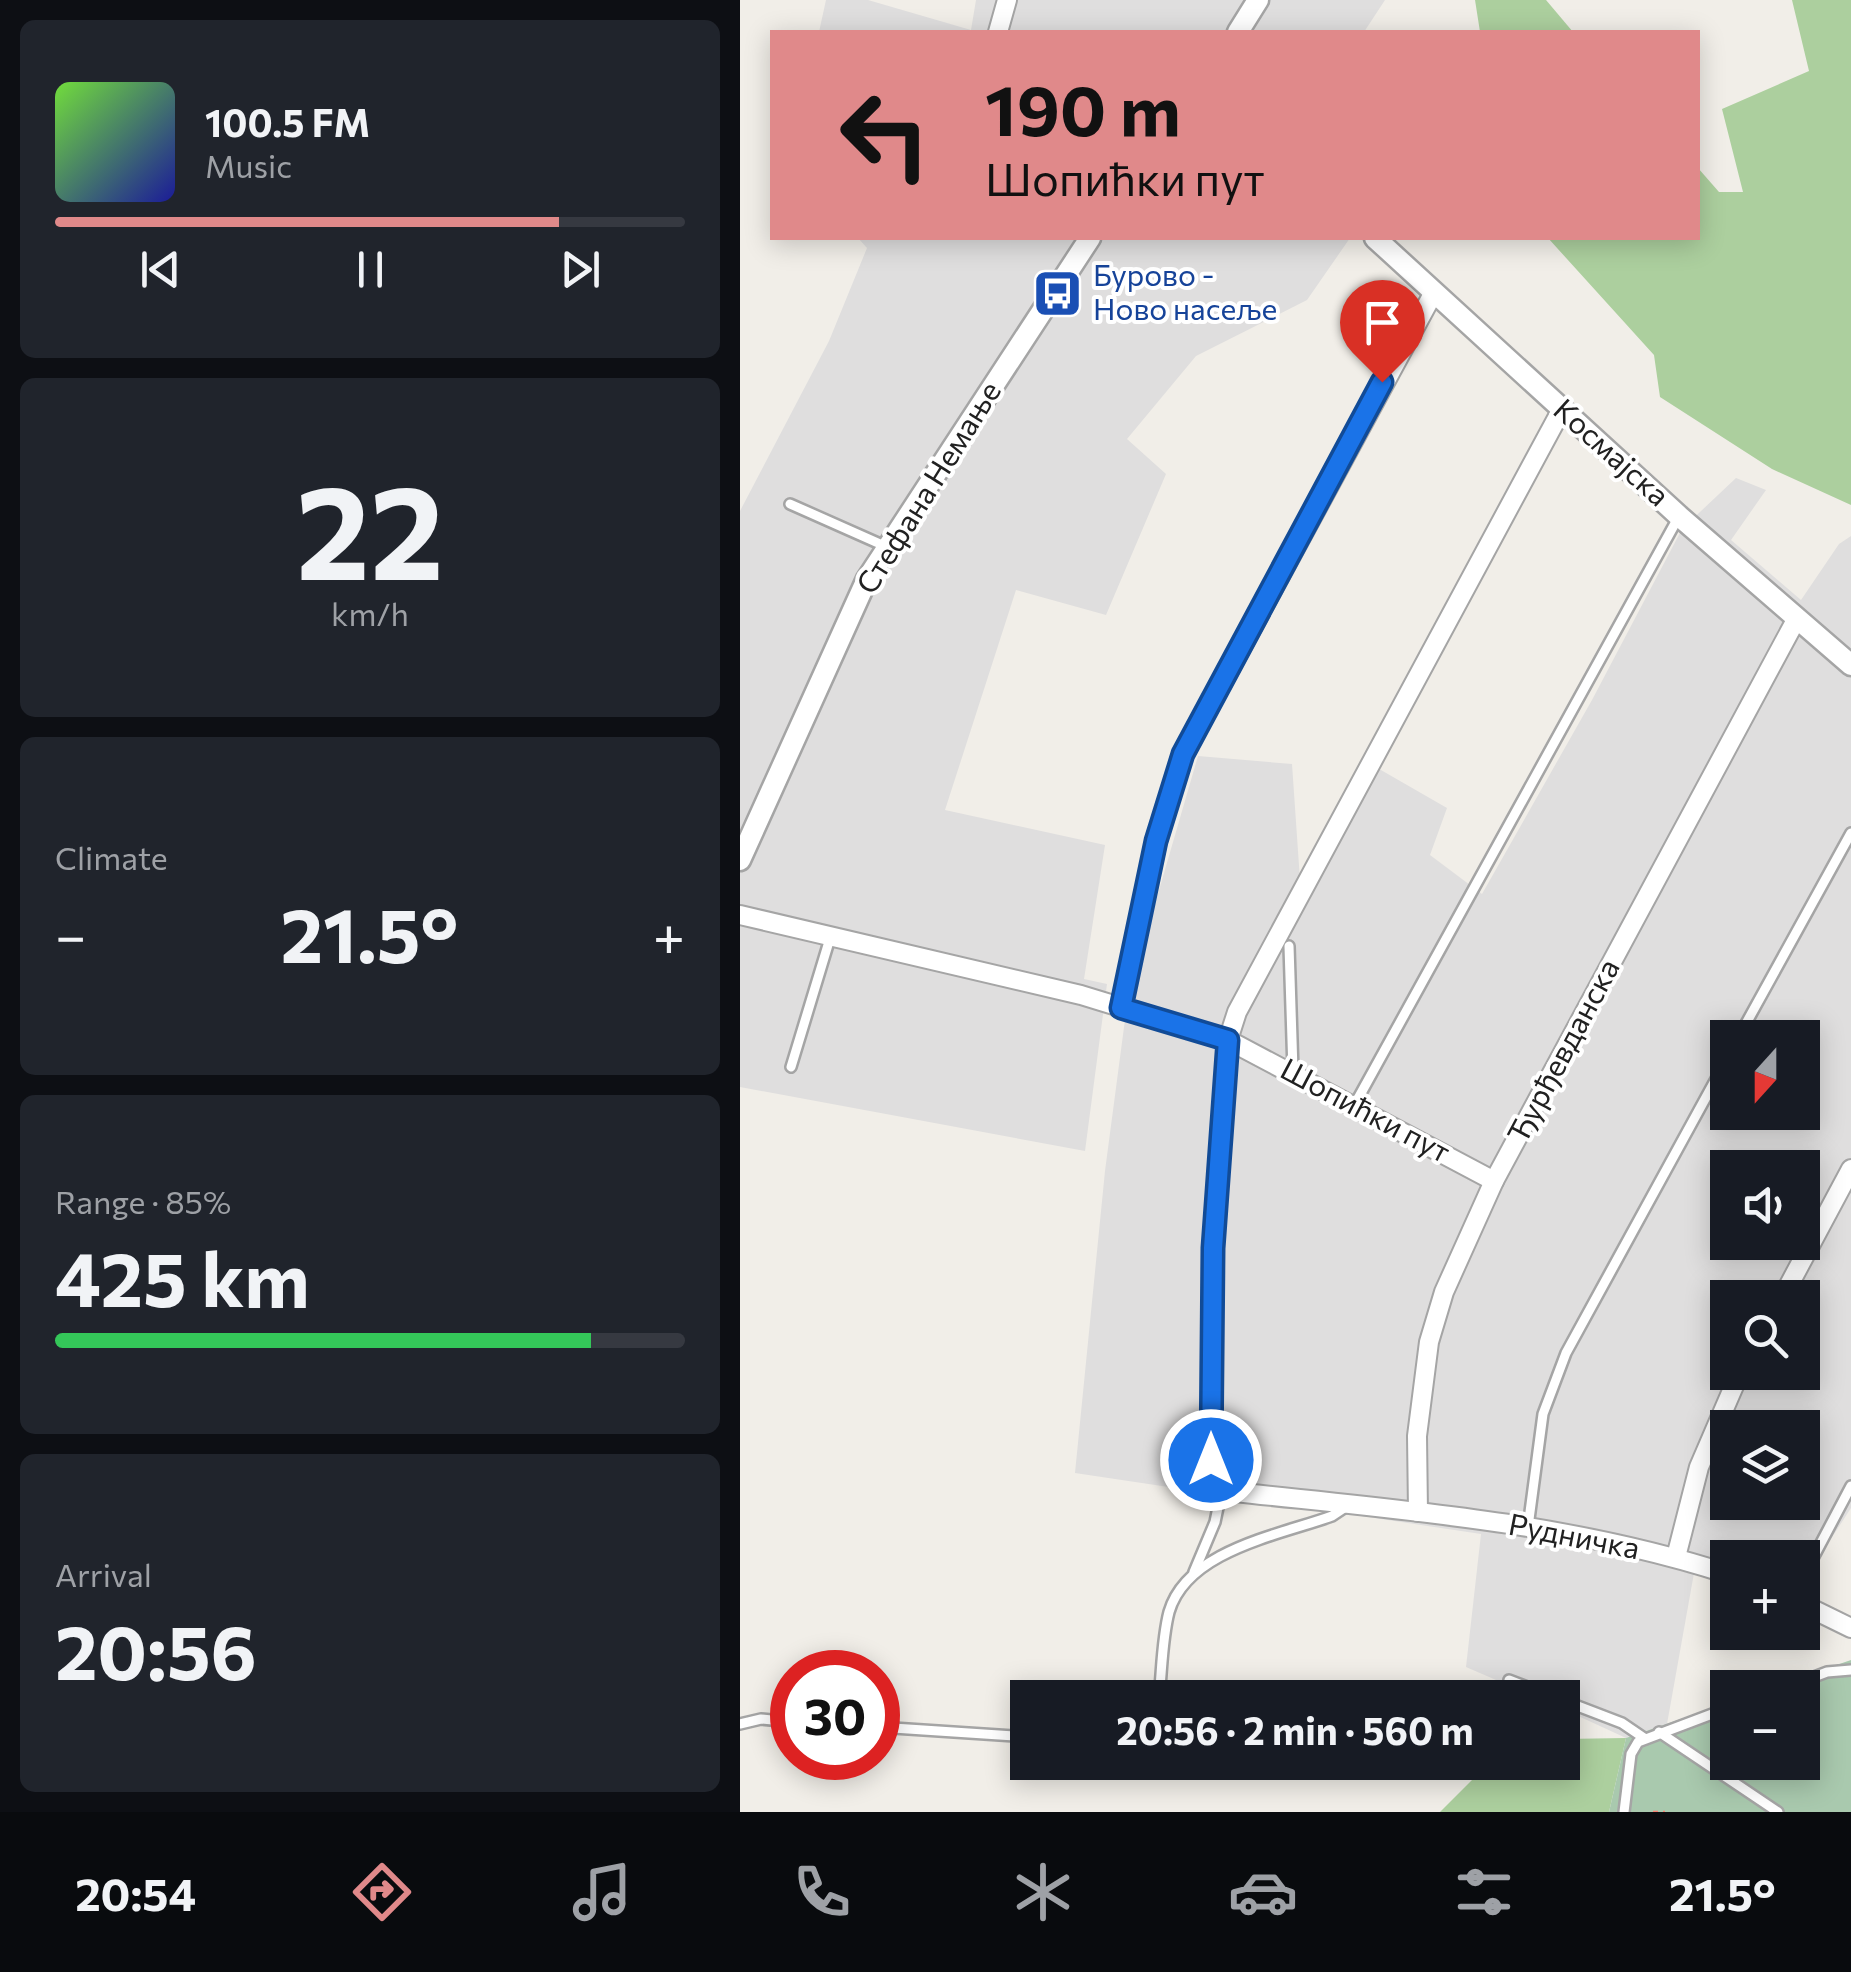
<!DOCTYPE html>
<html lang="en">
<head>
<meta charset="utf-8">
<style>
	:root { --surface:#171b24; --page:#20242c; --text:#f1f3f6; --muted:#9ea1a6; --line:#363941; --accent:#e0898a }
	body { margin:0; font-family:Commissioner,sans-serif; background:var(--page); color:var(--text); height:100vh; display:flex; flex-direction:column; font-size:38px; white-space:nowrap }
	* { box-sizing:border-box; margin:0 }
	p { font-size:32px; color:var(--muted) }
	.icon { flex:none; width:55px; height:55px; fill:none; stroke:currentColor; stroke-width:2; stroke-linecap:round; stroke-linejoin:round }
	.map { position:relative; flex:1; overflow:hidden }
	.panel { display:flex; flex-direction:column; gap:20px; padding:20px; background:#0d0f14; width:740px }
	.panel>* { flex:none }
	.top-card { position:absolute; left:30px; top:30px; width:930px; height:210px; border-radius:0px; box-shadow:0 5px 25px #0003; background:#e0898a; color:#111; overflow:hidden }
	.needle { width:65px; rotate:201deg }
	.buttons { position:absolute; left:970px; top:1020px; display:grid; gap:20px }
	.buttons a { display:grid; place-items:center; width:110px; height:110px; border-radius:0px; background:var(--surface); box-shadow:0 5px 25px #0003; font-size:50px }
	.speed { position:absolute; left:30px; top:1650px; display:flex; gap:20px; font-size:50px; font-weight:700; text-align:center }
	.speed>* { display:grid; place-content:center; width:130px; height:130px; border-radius:50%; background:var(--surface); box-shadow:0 5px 25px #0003; line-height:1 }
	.speed .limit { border:15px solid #d22; background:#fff; color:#111 }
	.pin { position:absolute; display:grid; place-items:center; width:85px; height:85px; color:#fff; margin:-102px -42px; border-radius:50% 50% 50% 0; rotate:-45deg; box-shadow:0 0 10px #0007 }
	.pin .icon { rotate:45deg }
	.me { position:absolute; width:110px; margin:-55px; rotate:0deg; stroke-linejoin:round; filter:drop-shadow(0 0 8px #0008) }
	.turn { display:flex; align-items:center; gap:35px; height:210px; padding:0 50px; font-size:45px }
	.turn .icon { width:130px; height:130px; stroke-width:2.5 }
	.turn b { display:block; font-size:70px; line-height:85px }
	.big { font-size:75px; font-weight:700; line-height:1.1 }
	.panel .widget { flex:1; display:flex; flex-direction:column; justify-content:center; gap:15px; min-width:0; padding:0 35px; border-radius:15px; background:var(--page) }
	.panel .dial { align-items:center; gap:0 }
	.dial b { font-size:130px; line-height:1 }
	.song { display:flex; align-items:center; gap:30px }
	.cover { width:120px; height:120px; border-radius:15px; background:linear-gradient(135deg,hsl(100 70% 55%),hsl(240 70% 35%)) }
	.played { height:10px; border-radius:5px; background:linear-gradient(90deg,var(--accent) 80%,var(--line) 80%) }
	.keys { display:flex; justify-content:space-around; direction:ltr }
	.heat { display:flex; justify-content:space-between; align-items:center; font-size:55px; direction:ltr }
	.charge { height:15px; border-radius:8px; background:linear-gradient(90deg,#34c759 85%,var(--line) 0) }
	.trip { position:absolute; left:270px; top:1680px; width:570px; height:100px; border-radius:0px; background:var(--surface); box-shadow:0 5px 25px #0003; font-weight:700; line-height:100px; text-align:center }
	.dock { display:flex; height:160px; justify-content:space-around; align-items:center; background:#090b0e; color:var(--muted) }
	.dock .icon { width:70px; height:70px }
	.dock .selected { color:var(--accent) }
	.dock b { font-size:45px; color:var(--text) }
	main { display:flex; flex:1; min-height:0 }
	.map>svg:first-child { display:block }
</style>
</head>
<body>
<main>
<section class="panel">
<div class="widget">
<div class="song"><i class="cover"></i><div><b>100.5 FM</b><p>Music</p></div></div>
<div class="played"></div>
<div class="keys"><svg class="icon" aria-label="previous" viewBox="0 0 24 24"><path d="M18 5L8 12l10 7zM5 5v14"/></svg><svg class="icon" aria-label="pause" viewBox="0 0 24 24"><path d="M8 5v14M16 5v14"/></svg><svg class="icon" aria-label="next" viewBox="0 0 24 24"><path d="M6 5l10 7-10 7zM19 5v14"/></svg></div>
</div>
<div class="widget dial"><b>22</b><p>km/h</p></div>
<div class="widget"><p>Climate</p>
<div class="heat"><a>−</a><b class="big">21.5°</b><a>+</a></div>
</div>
<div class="widget"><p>Range · 85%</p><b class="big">425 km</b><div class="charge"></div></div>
<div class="widget"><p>Arrival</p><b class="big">20:56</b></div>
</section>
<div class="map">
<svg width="1111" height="1812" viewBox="0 0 1111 1812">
	<rect width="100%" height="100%" fill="#f1eee8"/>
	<g fill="#dfdede" fill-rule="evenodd">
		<path d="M86 0H128L231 30 236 0H645L624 32H79Z"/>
		<path d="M118 238H610L567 300 456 356 387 439 426 474 366 615 276 590 205 810 365 845 344 979 367 984 345 1151 0 1087V511L89 341 127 248Z"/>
		<path d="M996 478 1026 490 991 540 1061 600 1099 544 1111 536V1508L1063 1582 1062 1558H988L987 1587 954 1573 927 1724 886 1738 823 1709 822 1698 795 1697 726 1667 741 1534 335 1473 365 1171 388 997 458 756 552 764 560 880 627 762 707 808 690 855 742 894 852 700 942 529ZM988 1038H1062V1112H988ZM988 1168H1062V1242H988ZM988 1298H1062V1372H988ZM988 1428H1062V1502H988Z"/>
	</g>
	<g fill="#accf9e">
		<path d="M735 0H806L833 32H740Z"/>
		<path d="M1052 0H1111V505L1032 469 920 397 914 355 808 238H958V168L979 192H1003L982 109 1069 71Z"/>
		<path d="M886 1738 869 1812H700L749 1763 822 1762 823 1739Z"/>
	</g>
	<path fill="#a9c9ae" d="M1111 1660V1812H869L886 1738 987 1703 988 1762H1062V1688L1032 1687Z"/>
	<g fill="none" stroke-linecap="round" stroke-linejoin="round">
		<defs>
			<g id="service">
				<path d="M50 504 147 547"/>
				<path d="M549 946 553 1071"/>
				<path d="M998 1038 1111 833"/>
				<path d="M51 1067 91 935"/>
				<path d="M615 1104 938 518"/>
				<path d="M788 1527 803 1414 826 1353 988 1057"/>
				<path d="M454 1572 475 1522 482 1488"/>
				<path d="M1062 1579 1111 1486"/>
				<path d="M769 1680 816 1698"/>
				<path d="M1045 1688 1087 1672 1111 1670"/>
				<path d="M419 1698C422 1670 422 1639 429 1612 447 1550 540 1535 592 1516L607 1506"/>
				<path d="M822 1700 882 1723 904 1738"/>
				<path d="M0 1724 21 1719 52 1722"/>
				<path d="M138 1727 288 1737"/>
				<path d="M919 1732 1038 1812"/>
				<path d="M884 1812 891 1754 898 1742 988 1708"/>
			</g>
			<g id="minor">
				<path d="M258 32 267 0"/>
				<path d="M822 409 497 1012 488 1040 473 1248 471 1475 482 1488 494 1492C660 1510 828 1522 988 1574"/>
				<path d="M0 915 341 995 488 1040 754 1181"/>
				<path d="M381 1008 417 841 443 755 694 292"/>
				<path d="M1042 1298 1111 1169"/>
				<path d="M678 1512 677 1436 689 1342 704 1292 754 1181 1057 618"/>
				<path d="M936 1557 959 1467 1000 1372"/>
				<path d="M1062 1604 1111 1628"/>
			</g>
			<g id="tertiary">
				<path d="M498 32 518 0"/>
				<path d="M635 238 939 516 1111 665"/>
				<path d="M0 860 127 579 350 238"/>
			</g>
		</defs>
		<use href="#service" stroke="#a5a5a5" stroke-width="14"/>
		<use href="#minor" stroke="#a5a5a5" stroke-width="22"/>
		<use href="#tertiary" stroke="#a5a5a5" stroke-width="25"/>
		<path stroke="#f68273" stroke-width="2.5" stroke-dasharray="5 5" stroke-linecap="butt" d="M913 1812H925"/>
		<use href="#service" stroke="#fff" stroke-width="9"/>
		<use href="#minor" stroke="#fff" stroke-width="18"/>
		<use href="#tertiary" stroke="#fff" stroke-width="20"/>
	</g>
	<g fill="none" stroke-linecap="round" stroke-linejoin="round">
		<defs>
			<path id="route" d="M471 1460 473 1248 488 1040 381 1008 416 841 443 754 642 382"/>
		</defs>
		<use href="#route" stroke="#114b97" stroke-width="25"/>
		<use href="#route" stroke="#1a73e8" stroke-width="18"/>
	</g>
	<defs>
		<symbol id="bus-square" viewBox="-11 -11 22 22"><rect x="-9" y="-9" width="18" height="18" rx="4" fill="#1a4fb4" stroke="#fff"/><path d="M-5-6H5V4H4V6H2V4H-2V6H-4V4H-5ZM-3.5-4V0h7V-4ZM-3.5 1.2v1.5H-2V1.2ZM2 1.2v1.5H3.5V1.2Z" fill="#fff"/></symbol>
	</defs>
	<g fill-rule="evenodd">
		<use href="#bus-square" x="290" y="266" width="55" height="55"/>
	</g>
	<g text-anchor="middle" stroke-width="8" stroke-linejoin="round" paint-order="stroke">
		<g font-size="30" fill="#164399" stroke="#fff" text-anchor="start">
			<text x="353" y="286">Бурово -<tspan x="353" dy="34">Ново насеље</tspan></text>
		</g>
		<g font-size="30" fill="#212121" stroke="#fff">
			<text transform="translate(871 453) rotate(42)" y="10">Космајска</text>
			<text transform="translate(189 488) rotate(-58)" y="10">Стефана Немање</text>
			<text transform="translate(824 1051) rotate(-62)" y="10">Ђурђевданска</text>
			<text transform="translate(625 1111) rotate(28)" y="10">Шопићки пут</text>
			<text transform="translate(834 1537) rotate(11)" y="10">Рудничка</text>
		</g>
	</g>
</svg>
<div class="buttons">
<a><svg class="needle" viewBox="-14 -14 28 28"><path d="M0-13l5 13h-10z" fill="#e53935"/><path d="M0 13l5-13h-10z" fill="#9ea1a6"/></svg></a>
<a><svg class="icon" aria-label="sound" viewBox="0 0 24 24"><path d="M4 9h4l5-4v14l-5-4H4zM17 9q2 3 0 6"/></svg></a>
<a><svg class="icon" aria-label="search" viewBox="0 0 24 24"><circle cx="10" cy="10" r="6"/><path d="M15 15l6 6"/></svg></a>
<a><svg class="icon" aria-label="layers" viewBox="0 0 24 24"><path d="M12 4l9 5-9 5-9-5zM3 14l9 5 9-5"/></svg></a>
<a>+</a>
<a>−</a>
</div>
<div class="speed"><div class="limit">30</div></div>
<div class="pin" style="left:642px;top:382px;background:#d93025"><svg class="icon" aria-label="arrive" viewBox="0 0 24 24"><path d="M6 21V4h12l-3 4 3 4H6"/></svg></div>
<svg class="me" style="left:471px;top:1460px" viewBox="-20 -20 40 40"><circle r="17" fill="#1a73e8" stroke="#fff" stroke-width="3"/><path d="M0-11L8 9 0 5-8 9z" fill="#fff"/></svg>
<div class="trip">20:56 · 2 min · 560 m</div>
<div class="top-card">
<div class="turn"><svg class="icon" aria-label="left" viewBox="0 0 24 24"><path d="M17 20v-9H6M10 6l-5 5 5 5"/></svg><div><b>190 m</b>Шопићки пут</div></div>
</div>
</div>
</main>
<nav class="dock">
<b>20:54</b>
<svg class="icon selected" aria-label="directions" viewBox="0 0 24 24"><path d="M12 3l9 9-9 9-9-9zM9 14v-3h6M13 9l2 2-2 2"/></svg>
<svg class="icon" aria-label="music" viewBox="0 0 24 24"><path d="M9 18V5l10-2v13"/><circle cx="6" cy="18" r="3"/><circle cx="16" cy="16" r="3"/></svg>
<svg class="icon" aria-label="phone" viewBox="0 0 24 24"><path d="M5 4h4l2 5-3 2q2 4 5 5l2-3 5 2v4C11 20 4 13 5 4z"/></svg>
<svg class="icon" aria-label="climate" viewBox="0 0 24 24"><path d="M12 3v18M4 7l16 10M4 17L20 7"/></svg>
<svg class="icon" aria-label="car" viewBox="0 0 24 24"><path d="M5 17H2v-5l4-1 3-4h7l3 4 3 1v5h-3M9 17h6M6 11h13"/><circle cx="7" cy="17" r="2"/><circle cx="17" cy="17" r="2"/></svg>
<svg class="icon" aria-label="filters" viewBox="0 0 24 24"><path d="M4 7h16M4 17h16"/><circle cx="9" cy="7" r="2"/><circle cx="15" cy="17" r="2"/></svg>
<b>21.5°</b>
</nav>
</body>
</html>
